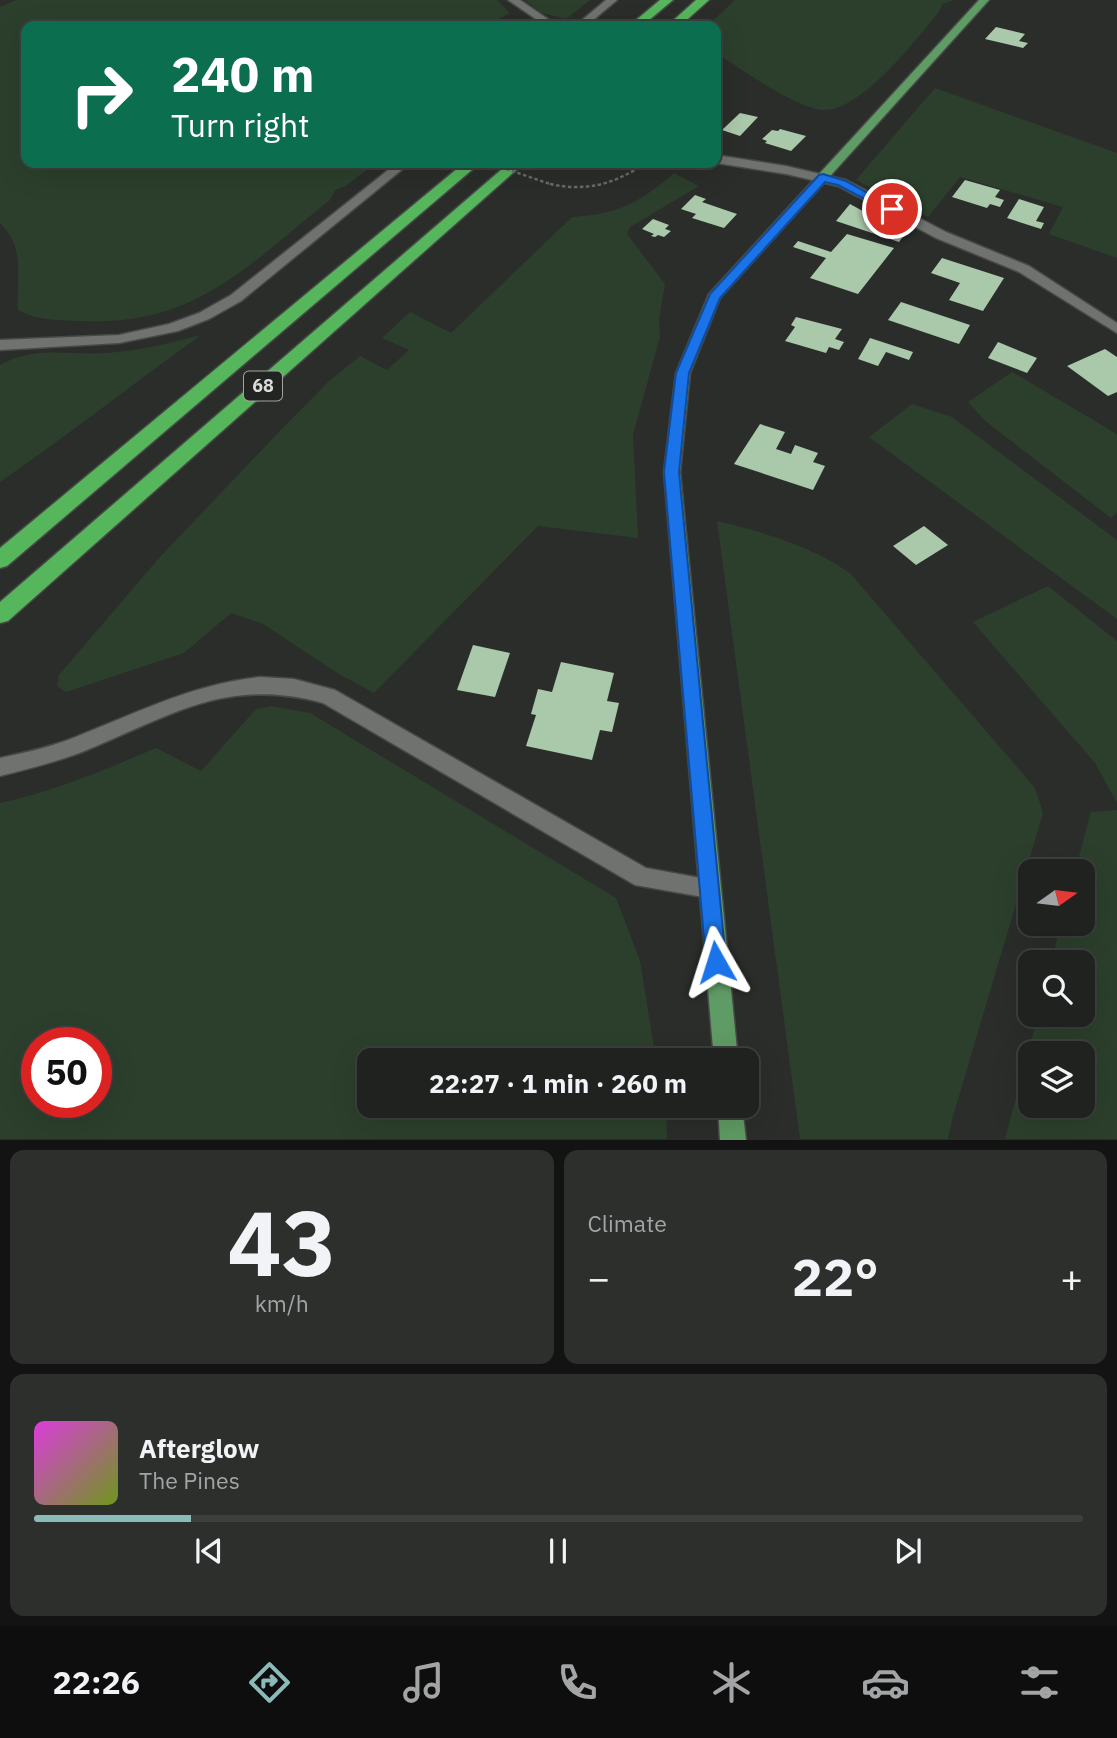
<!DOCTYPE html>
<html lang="en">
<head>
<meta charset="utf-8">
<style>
	:root { --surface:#202220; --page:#2d2f2d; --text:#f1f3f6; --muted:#a2a4a5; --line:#3d3f3e; --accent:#8bbbb9 }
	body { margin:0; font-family:"IBM Plex Sans",sans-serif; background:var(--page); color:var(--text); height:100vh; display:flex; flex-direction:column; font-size:26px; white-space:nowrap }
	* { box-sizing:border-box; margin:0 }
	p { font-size:23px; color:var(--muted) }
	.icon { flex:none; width:38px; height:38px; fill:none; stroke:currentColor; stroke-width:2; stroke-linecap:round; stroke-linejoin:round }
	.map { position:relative; height:1140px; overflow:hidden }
	.side { display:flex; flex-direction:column; gap:10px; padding:10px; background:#121312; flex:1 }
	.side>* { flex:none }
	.hud { position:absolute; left:21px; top:21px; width:700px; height:147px; border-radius:14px; box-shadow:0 7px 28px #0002,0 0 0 2px var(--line); background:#0b6e4f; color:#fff; overflow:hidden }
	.needle { width:46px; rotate:76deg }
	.buttons { position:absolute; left:1018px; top:859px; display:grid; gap:14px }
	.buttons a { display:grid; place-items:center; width:77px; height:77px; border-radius:14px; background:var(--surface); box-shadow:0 7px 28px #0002,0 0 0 2px var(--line); font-size:35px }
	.speed { position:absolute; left:21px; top:1027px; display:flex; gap:14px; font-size:35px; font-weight:700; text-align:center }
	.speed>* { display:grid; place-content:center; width:91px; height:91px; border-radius:50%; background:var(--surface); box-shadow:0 7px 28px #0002,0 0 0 2px var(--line); line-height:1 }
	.speed .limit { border:10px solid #d22; background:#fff; color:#111 }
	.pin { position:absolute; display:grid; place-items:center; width:60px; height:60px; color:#fff; margin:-30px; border:4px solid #fff; border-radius:50%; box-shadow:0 2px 7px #0007 }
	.me { position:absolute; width:77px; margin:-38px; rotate:354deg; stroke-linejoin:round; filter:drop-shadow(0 0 5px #0008) }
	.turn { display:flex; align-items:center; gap:24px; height:147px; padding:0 35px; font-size:32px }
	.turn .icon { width:91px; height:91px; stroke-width:2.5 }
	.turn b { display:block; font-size:49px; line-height:60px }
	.big { font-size:52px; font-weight:700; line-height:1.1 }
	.side .tile { flex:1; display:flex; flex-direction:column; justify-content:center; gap:10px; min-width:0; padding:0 24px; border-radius:14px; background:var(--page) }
	.side .dial { align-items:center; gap:0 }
	.dial b { font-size:91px; line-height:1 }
	.song { display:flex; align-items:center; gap:21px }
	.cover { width:84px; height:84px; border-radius:10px; background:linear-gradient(135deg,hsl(300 70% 55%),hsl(80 70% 35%)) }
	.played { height:7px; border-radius:4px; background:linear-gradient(90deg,var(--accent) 15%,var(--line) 15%) }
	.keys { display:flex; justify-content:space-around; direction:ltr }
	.heat { display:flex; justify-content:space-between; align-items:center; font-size:38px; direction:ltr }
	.side .tiles { flex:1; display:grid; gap:10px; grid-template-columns:1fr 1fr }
	.tile:last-child { grid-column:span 2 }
	.trip { position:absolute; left:357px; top:1048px; width:402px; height:70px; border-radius:14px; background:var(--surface); box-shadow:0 7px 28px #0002,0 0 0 2px var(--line); font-weight:700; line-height:70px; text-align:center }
	.tabs { display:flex; height:112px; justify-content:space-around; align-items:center; background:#0d0e0d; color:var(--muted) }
	.tabs .icon { width:49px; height:49px }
	.tabs .on { color:var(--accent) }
	.tabs b { font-size:32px; color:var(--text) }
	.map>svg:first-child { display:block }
</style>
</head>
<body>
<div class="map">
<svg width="1117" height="1140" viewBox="0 0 1117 1140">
	<rect width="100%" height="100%" fill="#2b2d2b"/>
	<g fill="#2c3f2c" fill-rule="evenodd">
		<path d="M16 0H497L510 13 485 26H26V163H375L346 186 335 190 330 200C248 265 195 327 81 321 59 320 38 321 18 310 16 277 26 248 0 223V7Z"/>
		<path d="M525 0H590L566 19 542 13Z"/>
		<path d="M735 0H954L942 4 939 12C915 40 856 120 816 109 783 100 745 71 716 53V26H707Z"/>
		<path d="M935 88 1117 153V258L1049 234 1063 207 960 177 928 217 856 180Z"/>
		<path d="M674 173 699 186 630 227 627 234 665 284 659 319 660 337 633 434 638 538 538 526 374 693 339 674 263 624 231 613 184 653 66 692 57 686 59 675 159 558 277 434 328 382 360 356 387 370 409 350 382 338 410 312 451 333 572 217C619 214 639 203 674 173Z"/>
		<path d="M201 335C134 383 68 435 0 482V365C37 345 66 356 106 353 138 351 170 343 201 335Z"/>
		<path d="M1012 372 1117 434V512L1111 518 984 420 968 402Z"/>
		<path d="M912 404 952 417 1117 540V619L869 437Z"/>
		<path d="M717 521C763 532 811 546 850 573L1035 788 1043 813 953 1116 948 1139H800Z"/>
		<path d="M1048 586 1117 641V803L1095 763 973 622Z"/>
		<path d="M271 706 310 713 616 898 640 961 656 1060H369V1106H666L667 1139H0V803C55 791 105 770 156 748L201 771 256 709ZM37 1043H96V1102H37Z"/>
		<path d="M1117 810V1139H1005L1038 1015H1083V962H1051L1061 924H1083V872L1075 871 1091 812ZM1031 1054H1083V1106H1031Z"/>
	</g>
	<g fill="#aac8aa">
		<path d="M996 27 1025 34 1019 41 1028 43 1023 48 985 39Z"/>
		<path d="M740 113 758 117 740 136 722 130Z"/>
		<path d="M780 129 806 136 791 151 765 143 767 141 762 139 772 130 778 131Z"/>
		<path d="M965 180 1000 190 995 197 1004 200 1000 207 990 204 987 208 952 197Z"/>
		<path d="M695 195 706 199 702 202 737 214 724 228 692 218 696 214 681 209Z"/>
		<path d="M1019 199 1044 207 1036 221 1044 223 1041 229 1007 218Z"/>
		<path d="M850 204 905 234 899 242 836 221Z"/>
		<path d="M653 219 669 225 665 229 671 231 664 237 658 235 655 237 651 236 654 234 642 229Z"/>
		<path d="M847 234 894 248 858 294 810 278 826 258 793 247 798 241 831 252Z"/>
		<path d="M942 258 1004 278 983 311 949 300 960 283 931 273Z"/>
		<path d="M901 302 970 325 959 344 888 320Z"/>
		<path d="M796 317 842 329 835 339 844 342 839 350 829 347 826 353 785 341 795 327 791 325Z"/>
		<path d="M870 338 913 352 909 360 886 352 878 366 858 359Z"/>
		<path d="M998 342 1037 358 1027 373 988 358Z"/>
		<path d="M1105 349 1117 357V392L1108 396 1067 366Z"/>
		<path d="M760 424 785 432 776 449 791 454 795 445 818 453 813 462 825 466 813 490 734 464Z"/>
		<path d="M924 526 948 545 916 565 893 546Z"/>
		<path d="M473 645 510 653 495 697 457 690Z"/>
		<path d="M561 662 614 673 607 701 619 703 612 732 600 730 592 760 526 746 536 715 531 714 538 689 552 692Z"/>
	</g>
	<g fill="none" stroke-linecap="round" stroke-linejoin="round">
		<defs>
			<g id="minor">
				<path d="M508 0H520L558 26H546Z"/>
				<path d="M606 0H617L586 26H575Z"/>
				<path d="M716 155 786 166 846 180 946 232 1029 266 1117 323V333L1019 272 936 238 838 186 786 174 716 163Z"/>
				<path d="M397 163H410L241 301 209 319 178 331 119 343 0 350V340L119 335 169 324 199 313 231 295Z"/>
				<path d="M261 677 294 679 335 690 646 868 717 881 720 888 717 895 709 898 635 885 323 703C225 676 169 717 82 752 56 762 28 769 0 776V758C23 753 46 748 68 740 133 715 191 684 261 677Z"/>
			</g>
			<g id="major">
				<path d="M979 0H989L720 298 690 373 680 472 738 1060H714L664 472 676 373 709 294Z"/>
				<path d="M718 1106H742L746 1140H720Z"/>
			</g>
			<g id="highway">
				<path d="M660 0H673L642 26H629Z"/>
				<path d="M696 0H709L680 26H667Z"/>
				<path d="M464 163H480L7 566 0 568V548Z"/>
				<path d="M509 163H524L8 621 0 623V602Z"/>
			</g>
		</defs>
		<use href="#minor" stroke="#474947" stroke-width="3"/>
		<use href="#major" stroke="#474947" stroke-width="3"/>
		<use href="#highway" stroke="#474947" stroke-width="3"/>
		<path stroke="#686968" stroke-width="2.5" stroke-dasharray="3.5 2.5" stroke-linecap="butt" d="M550 184C588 192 614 184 646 163"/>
		<use href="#minor" fill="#6f726f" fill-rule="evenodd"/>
		<use href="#major" fill="#5f9b64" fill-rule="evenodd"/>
		<use href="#highway" fill="#55b65c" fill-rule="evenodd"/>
		<path stroke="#686968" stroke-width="2.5" stroke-dasharray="3.5 2.5" stroke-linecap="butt" d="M489 163 550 184"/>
	</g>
	<path fill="#1a73e8" stroke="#114b97" stroke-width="2" d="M823 174 846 181 897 209 888 211 838 185 825 182 720 298 689 373 679 472 726 962 723 969 716 972 709 969 706 962 664 472 676 373 710 294 819 175Z"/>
	<g text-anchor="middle" stroke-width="7" stroke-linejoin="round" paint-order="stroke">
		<rect fill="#212421" stroke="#a2a4a2" stroke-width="2" x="244" y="371.5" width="38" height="29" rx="5"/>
		<g font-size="18" font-weight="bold" fill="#dadbda">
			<text x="263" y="392">68</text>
		</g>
	</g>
</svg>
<div class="buttons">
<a><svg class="needle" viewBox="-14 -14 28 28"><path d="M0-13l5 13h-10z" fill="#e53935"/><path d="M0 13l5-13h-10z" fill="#a2a4a5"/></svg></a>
<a><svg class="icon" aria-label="search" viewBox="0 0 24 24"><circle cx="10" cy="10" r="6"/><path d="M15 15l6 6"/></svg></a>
<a><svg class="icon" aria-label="layers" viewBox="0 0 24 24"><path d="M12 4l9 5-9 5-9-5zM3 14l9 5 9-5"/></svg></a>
</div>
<div class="speed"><div class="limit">50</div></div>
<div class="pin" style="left:892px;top:209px;background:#d93025"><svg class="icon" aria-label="arrive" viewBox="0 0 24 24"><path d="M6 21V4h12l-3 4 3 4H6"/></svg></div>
<svg class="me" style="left:716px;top:962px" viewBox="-20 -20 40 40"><path d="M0-17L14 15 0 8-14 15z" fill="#1a73e8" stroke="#fff" stroke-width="4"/></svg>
<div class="trip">22:27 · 1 min · 260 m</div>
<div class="hud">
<div class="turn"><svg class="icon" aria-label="right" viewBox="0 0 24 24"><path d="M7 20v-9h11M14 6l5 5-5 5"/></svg><div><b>240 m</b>Turn right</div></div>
</div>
</div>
<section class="side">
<div class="tiles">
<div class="tile dial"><b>43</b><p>km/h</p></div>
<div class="tile"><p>Climate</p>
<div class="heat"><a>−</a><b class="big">22°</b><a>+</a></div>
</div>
<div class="tile">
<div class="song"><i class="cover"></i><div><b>Afterglow</b><p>The Pines</p></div></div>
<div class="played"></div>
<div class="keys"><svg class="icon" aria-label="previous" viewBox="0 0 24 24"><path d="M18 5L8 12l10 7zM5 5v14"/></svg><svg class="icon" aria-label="pause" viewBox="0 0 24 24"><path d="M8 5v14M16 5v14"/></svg><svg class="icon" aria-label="next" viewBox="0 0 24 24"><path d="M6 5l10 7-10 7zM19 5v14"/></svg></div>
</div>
</div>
</section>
<nav class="tabs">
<b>22:26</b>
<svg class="icon on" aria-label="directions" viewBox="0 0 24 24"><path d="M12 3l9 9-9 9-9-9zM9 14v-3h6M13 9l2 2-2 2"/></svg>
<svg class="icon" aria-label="music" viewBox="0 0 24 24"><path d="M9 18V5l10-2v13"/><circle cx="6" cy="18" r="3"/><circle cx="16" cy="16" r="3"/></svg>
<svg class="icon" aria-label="phone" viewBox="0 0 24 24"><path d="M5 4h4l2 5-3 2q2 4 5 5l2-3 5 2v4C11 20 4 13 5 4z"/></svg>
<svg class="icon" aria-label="climate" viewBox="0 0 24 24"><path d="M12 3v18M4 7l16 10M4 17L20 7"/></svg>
<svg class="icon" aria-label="car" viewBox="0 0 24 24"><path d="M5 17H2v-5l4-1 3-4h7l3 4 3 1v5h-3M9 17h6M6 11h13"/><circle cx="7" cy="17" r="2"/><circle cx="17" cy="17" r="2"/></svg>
<svg class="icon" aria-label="filters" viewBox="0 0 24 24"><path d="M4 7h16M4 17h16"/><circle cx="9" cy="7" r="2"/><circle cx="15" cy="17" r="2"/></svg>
</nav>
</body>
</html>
